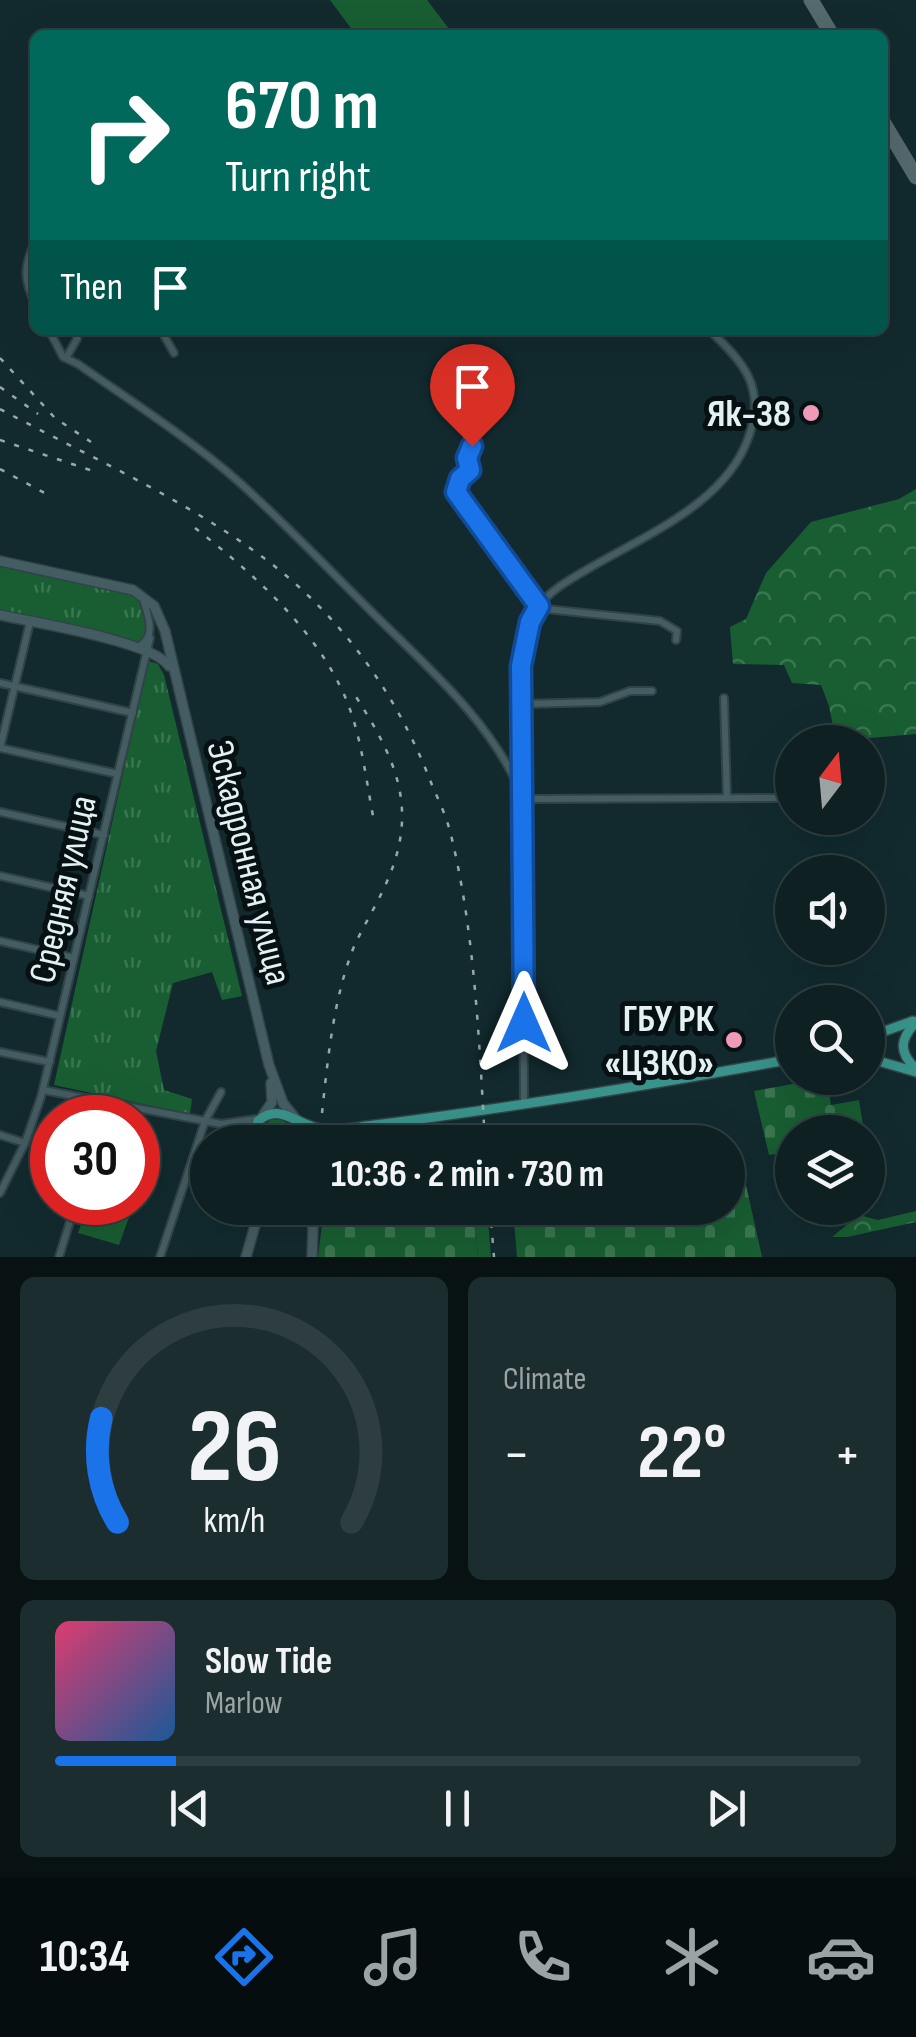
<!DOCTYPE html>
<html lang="en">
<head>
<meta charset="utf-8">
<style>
	:root { --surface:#0e2022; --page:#1c2d2f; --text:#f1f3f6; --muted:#9ba3a5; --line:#2e3e40; --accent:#1a73e8 }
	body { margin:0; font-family:"Sofia Sans Condensed",sans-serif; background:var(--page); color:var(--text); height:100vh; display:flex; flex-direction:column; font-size:38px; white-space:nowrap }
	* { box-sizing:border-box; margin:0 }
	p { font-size:32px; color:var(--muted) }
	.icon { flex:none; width:55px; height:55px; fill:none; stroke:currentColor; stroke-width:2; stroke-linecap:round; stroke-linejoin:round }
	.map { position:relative; height:1257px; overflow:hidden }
	.sheet { display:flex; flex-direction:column; gap:20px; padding:20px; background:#081213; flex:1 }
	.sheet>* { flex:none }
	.top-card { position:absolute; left:30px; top:30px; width:858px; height:305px; border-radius:15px; box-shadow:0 10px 40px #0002,0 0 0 2px var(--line); background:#00695c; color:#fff; overflow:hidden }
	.needle { width:65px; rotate:16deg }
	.buttons { position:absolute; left:775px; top:725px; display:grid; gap:20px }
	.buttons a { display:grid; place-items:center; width:110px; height:110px; border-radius:50%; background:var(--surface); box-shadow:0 10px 40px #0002,0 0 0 2px var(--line); font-size:50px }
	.speed { position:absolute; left:30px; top:1095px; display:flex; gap:20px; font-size:50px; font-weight:700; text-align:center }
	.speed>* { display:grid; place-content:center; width:130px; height:130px; border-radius:50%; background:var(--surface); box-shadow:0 10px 40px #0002,0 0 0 2px var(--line); line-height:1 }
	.speed .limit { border:15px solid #d22; background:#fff; color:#111 }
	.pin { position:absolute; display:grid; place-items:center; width:85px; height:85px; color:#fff; margin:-102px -42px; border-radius:50% 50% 50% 0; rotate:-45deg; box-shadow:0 0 10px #0007 }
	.pin .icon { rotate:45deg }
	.me { position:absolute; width:110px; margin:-55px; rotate:0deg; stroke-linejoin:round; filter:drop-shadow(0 0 8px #0008) }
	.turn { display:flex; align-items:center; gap:35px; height:210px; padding:0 30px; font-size:45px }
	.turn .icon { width:130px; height:130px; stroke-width:2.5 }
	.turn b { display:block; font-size:70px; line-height:85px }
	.then { display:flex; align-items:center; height:95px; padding:0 30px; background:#0003; gap:20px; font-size:38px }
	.big { font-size:75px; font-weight:700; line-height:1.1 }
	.sheet .widget { flex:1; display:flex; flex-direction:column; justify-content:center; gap:15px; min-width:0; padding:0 35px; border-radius:15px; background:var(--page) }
	.sheet .dial { align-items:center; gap:0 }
	.dial svg { height:260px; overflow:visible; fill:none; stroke:var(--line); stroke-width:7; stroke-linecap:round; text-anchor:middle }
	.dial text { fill:var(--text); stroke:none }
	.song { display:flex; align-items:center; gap:30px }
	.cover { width:120px; height:120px; border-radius:15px; background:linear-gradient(135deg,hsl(340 70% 55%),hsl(210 70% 35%)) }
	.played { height:10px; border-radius:5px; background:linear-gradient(90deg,var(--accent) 15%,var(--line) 15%) }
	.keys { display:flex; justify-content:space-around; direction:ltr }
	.heat { display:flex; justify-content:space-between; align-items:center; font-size:55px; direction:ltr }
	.sheet .tiles { flex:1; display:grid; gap:20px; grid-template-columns:1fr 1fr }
	.widget:last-child { grid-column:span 2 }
	.trip { position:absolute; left:190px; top:1125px; width:555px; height:100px; border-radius:50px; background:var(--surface); box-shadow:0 10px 40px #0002,0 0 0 2px var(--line); font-weight:700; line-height:100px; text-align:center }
	.tabs { display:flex; height:160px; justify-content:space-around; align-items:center; background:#060d0e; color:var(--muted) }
	.tabs .icon { width:70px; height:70px }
	.tabs .on { color:var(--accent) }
	.tabs b { font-size:45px; color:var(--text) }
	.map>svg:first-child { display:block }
</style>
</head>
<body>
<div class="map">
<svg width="916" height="1257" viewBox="0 0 916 1257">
	<defs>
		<pattern id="grass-tufts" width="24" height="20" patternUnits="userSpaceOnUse" patternTransform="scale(2.5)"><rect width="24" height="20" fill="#195e32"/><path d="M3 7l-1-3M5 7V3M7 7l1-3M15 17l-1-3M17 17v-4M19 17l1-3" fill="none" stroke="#3a7650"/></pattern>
		<pattern id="forest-crowns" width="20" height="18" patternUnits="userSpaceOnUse" patternTransform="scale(2.5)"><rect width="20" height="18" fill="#195e32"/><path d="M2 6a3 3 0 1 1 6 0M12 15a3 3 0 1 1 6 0" fill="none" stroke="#3a7650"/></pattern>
		<pattern id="cemetery-stones" width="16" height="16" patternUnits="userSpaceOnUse" patternTransform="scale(2.5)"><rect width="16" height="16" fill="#195e32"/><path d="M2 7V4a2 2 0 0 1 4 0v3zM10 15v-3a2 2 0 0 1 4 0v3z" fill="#3a7650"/></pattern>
	</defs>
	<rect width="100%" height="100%" fill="#122a2e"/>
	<g fill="url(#grass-tufts)">
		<path d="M0 566 135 596 141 602 148 634 139 642 0 610Z"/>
		<path d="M148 661 158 664 164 675 242 996 222 1000 212 972 173 983 156 1051 164 1090 192 1099 190 1114 54 1085Z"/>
		<path d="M279 1119 293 1126 297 1142H258L261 1128 271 1120Z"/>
		<path d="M474 1125 482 1142H380V1140Z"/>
		<path d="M474 1208H487L491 1257H478Z"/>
	</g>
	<g fill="url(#forest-crowns)">
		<path d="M916 489V734L836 741 829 706 821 685 792 683 784 665 733 664 730 627 746 619 766 573 811 522 899 499Z"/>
		<path d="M916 1211V1222L847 1237H832L859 1215 878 1220Z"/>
	</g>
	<g fill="url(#cemetery-stones)">
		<path d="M827 1078 831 1105 859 1100 864 1132H792V1152L769 1155 754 1091Z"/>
		<path d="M742 1167 762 1257H517L513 1208H728V1169Z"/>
		<path d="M324 1208 359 1211 360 1208H474L478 1257H318Z"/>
	</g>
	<g fill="#195e32">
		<path d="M330 0H427L450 30V35H356Z"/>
		<path d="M88 1203H100L131 1212 119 1245 78 1233Z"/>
	</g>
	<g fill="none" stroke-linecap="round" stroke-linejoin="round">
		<g stroke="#556a6e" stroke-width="15">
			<path d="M811 0 832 35"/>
			<path d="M882 120 916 177"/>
		</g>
		<defs>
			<g id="minor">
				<path d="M35 242C24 266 23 279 35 303"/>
				<path d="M49 330 63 357 78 364C132 402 189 438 239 482 288 526 334 575 381 621 432 671 493 725 521 793"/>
				<path d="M161 330 174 353"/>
				<path d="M66 358 77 339 78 330"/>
				<path d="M455 405 472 446 467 459 470 471 460 479 456 492 539 606"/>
				<path d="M537 608 660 621 677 631 676 640"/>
				<path d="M139 646C157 636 148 616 143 599"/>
				<path d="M0 683 133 713"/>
				<path d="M724 698 727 798"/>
				<path d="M523 704 600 702 630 691H652"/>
				<path d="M0 748 30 622"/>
				<path d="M0 748 118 774"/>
				<path d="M523 799 792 798"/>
				<path d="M0 812 104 835"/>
				<path d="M0 876 89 896"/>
				<path d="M0 941 74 958"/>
				<path d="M0 1002 60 1016"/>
				<path d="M0 1052 50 1062"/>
				<path d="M43 1090 221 1124 257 1119"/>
				<path d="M524 1104 521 666C525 647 526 624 538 607 551 589 574 577 593 566 648 534 727 502 749 436 766 388 744 362 709 330"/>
				<path d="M102 1118 107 1103"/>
				<path d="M222 1125 246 1142"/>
				<path d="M0 1135 25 1143"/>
				<path d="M0 1193 25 1143 41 1097 150 638"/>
				<path d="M59 1257 76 1202"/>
				<path d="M160 1257 205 1121 221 1092"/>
			</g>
			<g id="secondary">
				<path d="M0 561 133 590 154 606 165 631 269 1065 283 1103 295 1118"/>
				<path d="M0 615C33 622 154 642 169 666"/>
				<path d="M262 1117 272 1102 271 1083"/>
				<path d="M307 1208 313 1228 312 1257"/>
				<path d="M246 1257 260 1208"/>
			</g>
			<g id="primary">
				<path d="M916 1022C900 1039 898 1052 916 1069"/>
				<path d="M868 1037 913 1021"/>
				<path d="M868 1058 916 1072"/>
				<path d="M297 1120 304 1133V1142"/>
				<path d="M252 1142 258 1121C281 1102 296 1125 321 1129 335 1131 352 1128 367 1126 509 1108 651 1085 792 1059"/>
				<path d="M310 1142 341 1132"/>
			</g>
		</defs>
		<use href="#minor" stroke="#324347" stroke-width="10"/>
		<use href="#secondary" stroke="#324347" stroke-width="12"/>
		<use href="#primary" stroke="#324347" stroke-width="12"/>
		<use href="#minor" stroke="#445d62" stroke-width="6"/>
		<use href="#secondary" stroke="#445d62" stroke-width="9"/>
		<use href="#primary" stroke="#39938a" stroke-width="9"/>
		<g stroke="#98a9ad" stroke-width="2.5" stroke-dasharray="5 10" stroke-linecap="butt">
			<path d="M0 358 55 418 91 442"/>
			<path d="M0 387 38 414"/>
			<path d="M0 409C86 455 178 496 257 553 338 611 397 693 432 785 439 801 447 818 451 835 475 934 479 1040 485 1142"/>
			<path d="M0 440 99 473"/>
			<path d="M0 469 52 497"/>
			<path d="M195 528C250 571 309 623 340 686 361 727 365 776 374 821"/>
			<path d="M322 1113C328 1058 333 1001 353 949 362 928 375 908 384 888 422 808 395 757 351 689"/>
			<path d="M490 1208 494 1257"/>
		</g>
	</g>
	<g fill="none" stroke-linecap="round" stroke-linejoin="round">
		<defs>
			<path id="route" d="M472 446 467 458 470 470 460 479 456 492 539 606 530 622 521 666 524 1023"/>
		</defs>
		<use href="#route" stroke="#114b97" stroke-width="25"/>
		<use href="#route" stroke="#1a73e8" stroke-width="18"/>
	</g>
	<g fill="#ef9ab8" stroke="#071113" stroke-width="4">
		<circle cx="811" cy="413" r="10"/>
		<circle cx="734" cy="1040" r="10"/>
	</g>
	<g text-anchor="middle" stroke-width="10" stroke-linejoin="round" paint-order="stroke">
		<g font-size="38" font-weight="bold" fill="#e3f1f4" stroke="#071113" text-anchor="end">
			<text x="791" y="426">Як-38</text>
			<text x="714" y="1031">ГБУ РК<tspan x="714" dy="44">«ЦЗКО»</tspan></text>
		</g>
		<g font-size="38" fill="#e3f1f4" stroke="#071113">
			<text transform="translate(250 862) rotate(76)" y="13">Эскадронная улица</text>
			<text transform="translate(62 889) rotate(-77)" y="13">Средняя улица</text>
		</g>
	</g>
</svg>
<div class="buttons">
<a><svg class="needle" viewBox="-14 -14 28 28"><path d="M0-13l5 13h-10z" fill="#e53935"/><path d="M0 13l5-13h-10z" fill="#9ba3a5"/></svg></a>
<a><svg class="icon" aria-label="sound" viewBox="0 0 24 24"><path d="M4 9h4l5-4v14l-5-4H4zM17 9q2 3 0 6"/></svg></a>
<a><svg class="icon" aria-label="search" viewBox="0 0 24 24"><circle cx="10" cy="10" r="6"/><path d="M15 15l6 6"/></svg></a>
<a><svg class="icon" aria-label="layers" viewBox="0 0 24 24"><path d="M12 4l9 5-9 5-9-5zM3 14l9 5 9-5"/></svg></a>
</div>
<div class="speed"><div class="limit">30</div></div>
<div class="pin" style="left:472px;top:446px;background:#d93025"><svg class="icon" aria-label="arrive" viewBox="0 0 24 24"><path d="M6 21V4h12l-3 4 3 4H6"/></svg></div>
<svg class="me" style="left:524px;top:1023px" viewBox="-20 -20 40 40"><path d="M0-17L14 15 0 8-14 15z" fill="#1a73e8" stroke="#fff" stroke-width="4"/></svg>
<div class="trip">10:36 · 2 min · 730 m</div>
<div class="top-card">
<div class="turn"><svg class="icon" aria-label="right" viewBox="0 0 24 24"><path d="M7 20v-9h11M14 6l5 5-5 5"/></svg><div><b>670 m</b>Turn right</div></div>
<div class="then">Then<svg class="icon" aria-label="arrive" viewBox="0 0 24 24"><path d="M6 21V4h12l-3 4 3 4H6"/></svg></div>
</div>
</div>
<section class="sheet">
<div class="tiles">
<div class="widget dial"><svg viewBox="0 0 100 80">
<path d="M14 69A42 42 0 1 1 86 69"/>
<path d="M14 69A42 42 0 0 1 9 37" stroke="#1a73e8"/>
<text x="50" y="56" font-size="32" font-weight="700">26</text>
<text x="50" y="72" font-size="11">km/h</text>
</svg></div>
<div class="widget"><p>Climate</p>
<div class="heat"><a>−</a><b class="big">22°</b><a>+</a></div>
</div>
<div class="widget">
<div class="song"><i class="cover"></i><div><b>Slow Tide</b><p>Marlow</p></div></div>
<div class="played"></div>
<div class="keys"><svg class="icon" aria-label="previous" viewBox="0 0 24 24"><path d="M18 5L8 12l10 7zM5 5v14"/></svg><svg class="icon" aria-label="pause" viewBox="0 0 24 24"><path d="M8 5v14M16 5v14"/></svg><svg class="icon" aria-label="next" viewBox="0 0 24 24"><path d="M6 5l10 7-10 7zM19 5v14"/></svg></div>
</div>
</div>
</section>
<nav class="tabs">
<b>10:34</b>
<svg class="icon on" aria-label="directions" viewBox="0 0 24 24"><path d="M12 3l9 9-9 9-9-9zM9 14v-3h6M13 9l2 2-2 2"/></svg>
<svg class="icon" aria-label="music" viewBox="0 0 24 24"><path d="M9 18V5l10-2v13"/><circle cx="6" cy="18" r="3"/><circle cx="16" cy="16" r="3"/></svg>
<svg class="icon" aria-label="phone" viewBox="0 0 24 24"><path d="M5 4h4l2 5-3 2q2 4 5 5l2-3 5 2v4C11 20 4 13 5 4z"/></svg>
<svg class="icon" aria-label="climate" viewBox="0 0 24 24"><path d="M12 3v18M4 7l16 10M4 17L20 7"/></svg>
<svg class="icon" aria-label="car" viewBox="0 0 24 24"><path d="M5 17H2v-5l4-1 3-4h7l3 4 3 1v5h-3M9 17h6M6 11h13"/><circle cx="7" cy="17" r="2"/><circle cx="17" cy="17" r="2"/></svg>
</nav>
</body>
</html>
